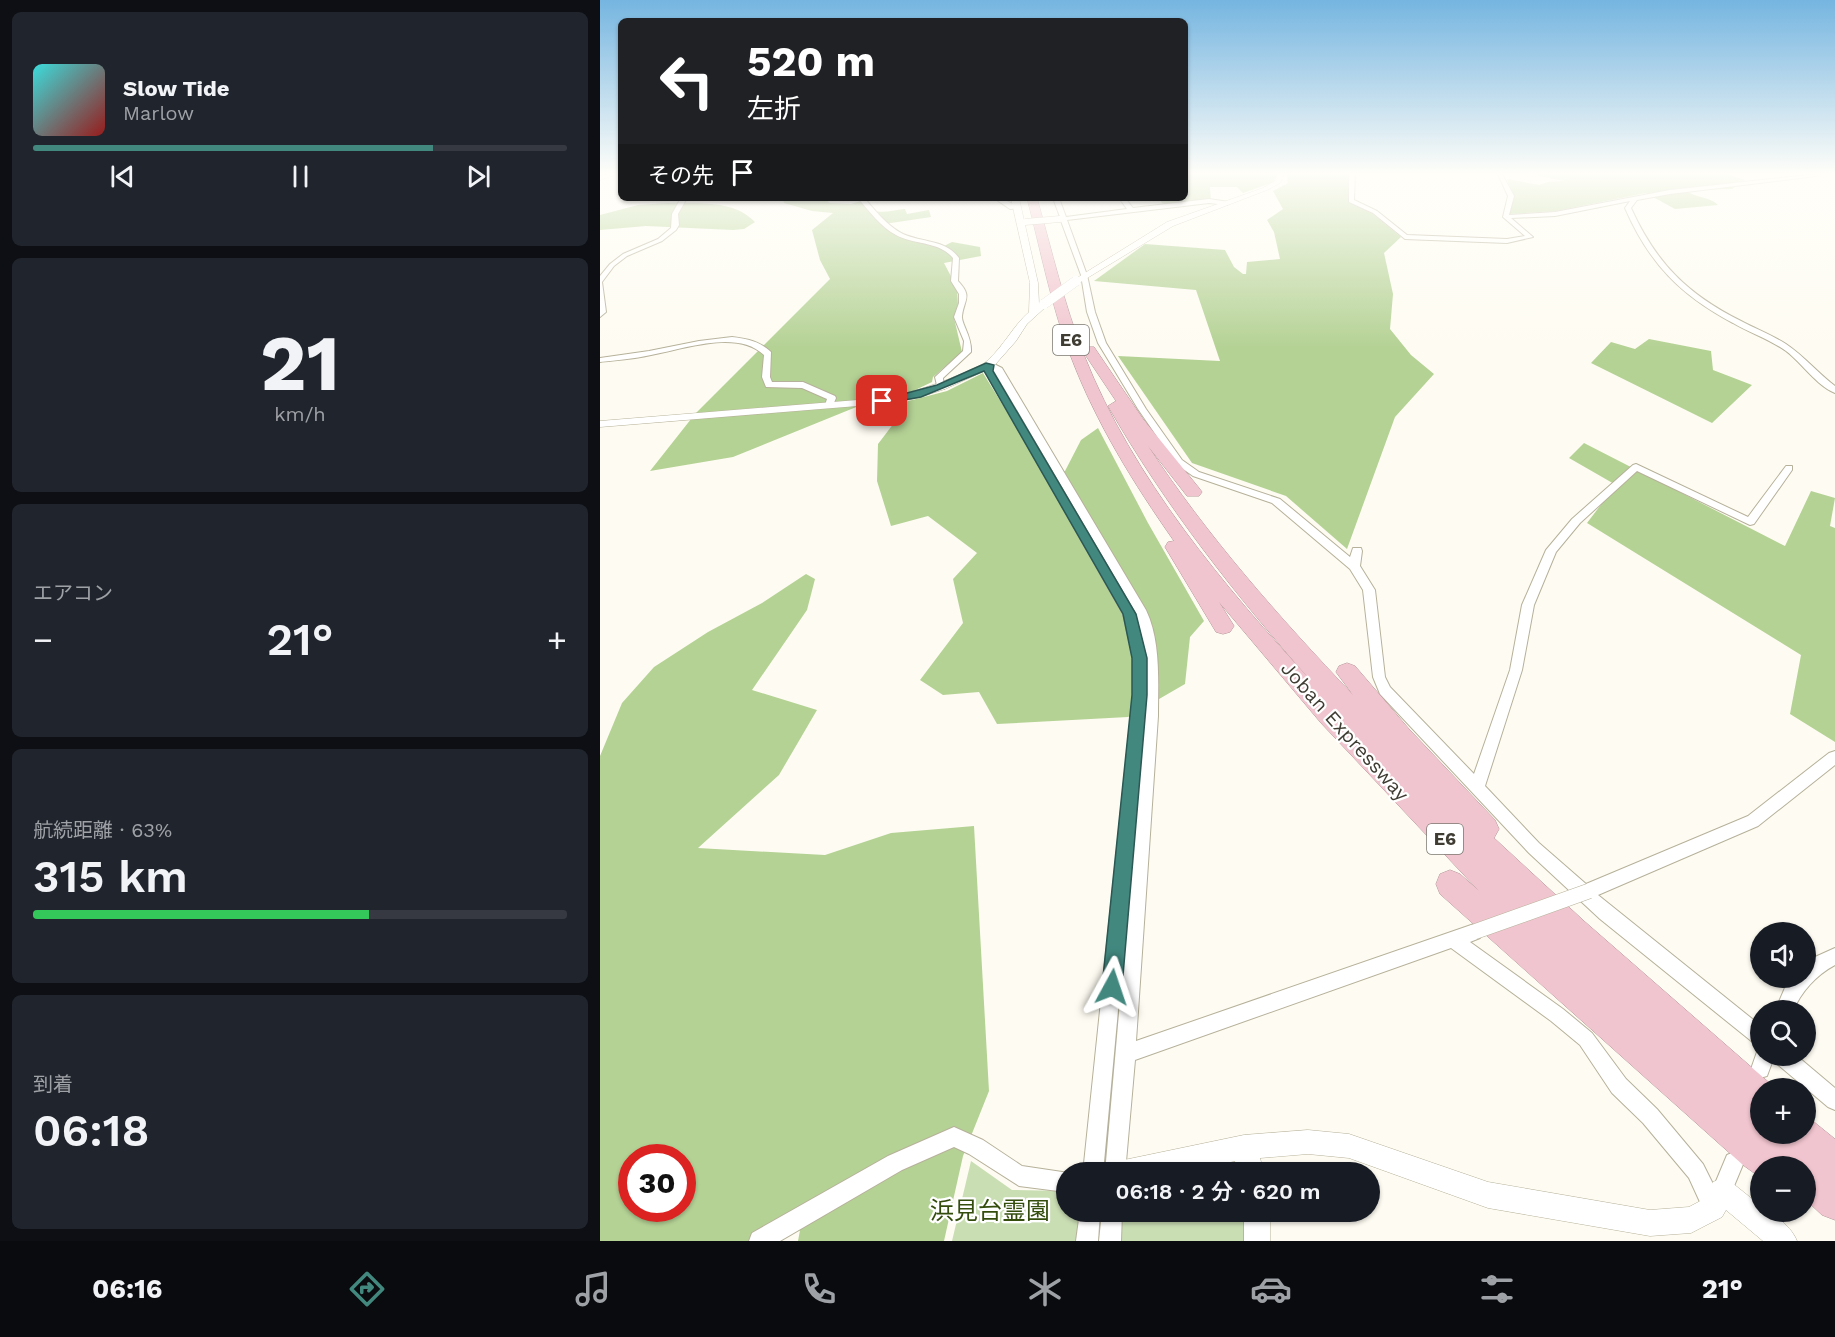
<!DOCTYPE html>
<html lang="ja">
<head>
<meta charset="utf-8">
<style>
	:root { --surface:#171b24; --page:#20242c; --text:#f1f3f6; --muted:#9ea1a6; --line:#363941; --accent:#42887f }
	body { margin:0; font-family:"Work Sans","Noto Sans JP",sans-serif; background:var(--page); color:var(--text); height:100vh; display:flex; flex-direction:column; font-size:22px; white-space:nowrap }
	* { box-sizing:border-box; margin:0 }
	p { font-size:20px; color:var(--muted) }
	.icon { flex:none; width:33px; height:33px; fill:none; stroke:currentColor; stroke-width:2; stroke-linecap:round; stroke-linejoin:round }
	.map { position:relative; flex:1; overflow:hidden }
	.side { display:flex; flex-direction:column; gap:12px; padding:12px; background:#0d0f14; width:600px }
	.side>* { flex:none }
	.guide { position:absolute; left:18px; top:18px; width:570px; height:183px; border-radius:9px; box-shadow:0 2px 4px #0004; background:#202124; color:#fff; overflow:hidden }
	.buttons { position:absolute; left:1150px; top:922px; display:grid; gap:12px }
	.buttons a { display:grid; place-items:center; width:66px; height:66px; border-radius:50%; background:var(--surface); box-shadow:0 2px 4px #0004; font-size:30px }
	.speed { position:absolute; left:18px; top:1144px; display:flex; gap:12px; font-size:30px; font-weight:700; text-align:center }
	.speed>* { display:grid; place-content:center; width:78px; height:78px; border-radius:50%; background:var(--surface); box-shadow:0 2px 4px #0004; line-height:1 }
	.speed .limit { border:9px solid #d22; background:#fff; color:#111 }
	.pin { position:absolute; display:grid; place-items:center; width:51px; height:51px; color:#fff; margin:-26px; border-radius:12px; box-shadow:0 3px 9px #0006 }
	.me { position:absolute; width:66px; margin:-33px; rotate:5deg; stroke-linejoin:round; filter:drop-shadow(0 0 4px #0008) }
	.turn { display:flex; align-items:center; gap:21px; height:126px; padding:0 30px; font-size:27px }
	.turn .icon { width:78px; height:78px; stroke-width:2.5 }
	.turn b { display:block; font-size:42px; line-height:51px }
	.then { display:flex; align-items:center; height:57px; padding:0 30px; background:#0003; gap:12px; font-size:22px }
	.big { font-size:45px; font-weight:600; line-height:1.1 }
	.side .widget { flex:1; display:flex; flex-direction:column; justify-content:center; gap:9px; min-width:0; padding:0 21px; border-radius:9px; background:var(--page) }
	.side .dial { align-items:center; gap:0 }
	.dial b { font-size:78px; line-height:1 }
	.song { display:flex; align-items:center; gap:18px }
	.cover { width:72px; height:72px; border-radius:9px; background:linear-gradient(135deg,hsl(180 70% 55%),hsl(0 70% 35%)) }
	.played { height:6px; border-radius:3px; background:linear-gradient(90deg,var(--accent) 75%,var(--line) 75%) }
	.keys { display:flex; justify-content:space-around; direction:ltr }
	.heat { display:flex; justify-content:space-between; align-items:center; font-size:33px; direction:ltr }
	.charge { height:9px; border-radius:4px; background:linear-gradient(90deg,#34c759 63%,var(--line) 0) }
	.trip { position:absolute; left:456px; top:1162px; width:324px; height:60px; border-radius:30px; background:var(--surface); box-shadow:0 2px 4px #0004; font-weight:600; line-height:60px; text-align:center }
	.tabs { display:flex; height:96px; justify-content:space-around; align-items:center; background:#090b0e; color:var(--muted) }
	.tabs .icon { width:42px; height:42px }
	.tabs .selected { color:var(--accent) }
	.tabs b { font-size:27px; color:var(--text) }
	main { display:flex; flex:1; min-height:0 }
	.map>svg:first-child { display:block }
</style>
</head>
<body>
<main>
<section class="side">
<div class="widget">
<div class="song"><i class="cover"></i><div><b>Slow Tide</b><p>Marlow</p></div></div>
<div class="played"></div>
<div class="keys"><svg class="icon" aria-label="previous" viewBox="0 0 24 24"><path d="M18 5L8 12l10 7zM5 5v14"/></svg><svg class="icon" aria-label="pause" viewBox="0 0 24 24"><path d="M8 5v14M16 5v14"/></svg><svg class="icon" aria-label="next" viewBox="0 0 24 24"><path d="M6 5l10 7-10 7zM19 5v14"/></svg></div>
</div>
<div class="widget dial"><b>21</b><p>km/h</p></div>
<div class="widget"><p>エアコン</p>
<div class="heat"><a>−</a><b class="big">21°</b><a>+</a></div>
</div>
<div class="widget"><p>航続距離 · 63%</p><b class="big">315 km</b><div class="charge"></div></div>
<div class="widget"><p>到着</p><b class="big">06:18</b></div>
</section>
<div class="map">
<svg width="1235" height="1241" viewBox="0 0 1235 1241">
	<rect width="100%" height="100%" fill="#fefcf2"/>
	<path fill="#cadeb4" d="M371 1161 412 1190 466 1191V1212H644L645 1241H352Z"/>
	<g fill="#b5d295" fill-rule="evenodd">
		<path d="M585 174H678L674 182 643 193 637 187H610L611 201 564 205 558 198H585Z"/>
		<path d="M687 174H748V201L773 214 801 237 784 253 793 294 790 329 811 355 834 374 795 417 747 549 686 496 592 463 518 356 620 361 596 290 494 281 545 244 625 250 634 267 643 274H646L647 262 680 259 674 232 667 220 683 209 673 191 688 183Z"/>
		<path d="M931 174H1127L1145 180 1132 189 1085 190C1095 198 1109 196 1118 205L1075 209 1046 193 956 211 909 214 913 196 907 179 939 185 948 182 964 181Z"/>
		<path d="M183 198H223L230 203 251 204 261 201C274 217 286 211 305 209L307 214 329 210 331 217 284 224 306 239 340 248 352 242 380 247 381 256 344 263 357 288 358 304 354 318 362 352 333 377 332 382 311 392 276 399 133 457 50 471 95 414 230 279 220 260 212 230 233 213 212 211 184 203Z"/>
		<path d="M68 203C97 204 134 199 155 222L144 229 133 230 46 226 0 230V215L38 205Z"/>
		<path d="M1049 339 1111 351 1113 370 1152 385 1112 423 991 363 1011 342 1035 349Z"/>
		<path d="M383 373 448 478 465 471 481 440 498 428 548 523 604 621 590 637 585 684 528 717 397 724 379 692 343 695 320 680 363 623 353 579 377 553 328 516 291 526 277 481 278 444 294 423 289 406 347 391Z"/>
		<path d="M984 443 1185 546 1211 491 1235 498 1230 526 1235 528V742L1190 714 1201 655 987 523 1016 485 969 458Z"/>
		<path d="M206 574 215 579 207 610 152 690 217 710 179 775 98 848 225 855 291 833 374 826 389 1091 363 1156 344 1241H198L201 1225 180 1241H0V756L22 703 54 667 108 632 162 603ZM32 1158H82V1209H32Z"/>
	</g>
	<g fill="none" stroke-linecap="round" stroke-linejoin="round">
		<defs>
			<g id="minor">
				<path d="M749 174H755L754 200 777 211 807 235 907 239 925 236 903 217 908 196 898 174H902L914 196 909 215 955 212 1070 190 1218 174 1216 176 1070 194 1037 200 1031 208C1056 263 1087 294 1141 321 1156 329 1172 335 1186 344 1204 356 1218 373 1235 386V393C1216 385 1202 363 1186 351 1169 339 1150 333 1133 323 1080 295 1049 263 1025 208L1030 201 955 216 911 218 933 237 907 243 805 239 773 213 749 202Z"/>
				<path d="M81 198H87L78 214 79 225 76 230 62 241 27 256 14 266 2 282 6 312 0 317V276L10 264 23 254 58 239 71 228 72 214Z"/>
				<path d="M258 198H264C276 211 287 226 303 234 323 243 345 239 359 258L358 281C373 297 364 299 362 316 361 324 372 336 371 352L343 378 344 389H338L335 377 363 351 364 341 354 317 359 303V294L351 281 353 258C339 241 314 245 296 235 281 227 269 211 258 198Z"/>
				<path d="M394 198C403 198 413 204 420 208L410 209Z"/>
				<path d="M453 198H459L466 217 527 209 519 198H525L533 208 609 199 629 202 627 205 609 203 467 220 487 275 495 312 506 343 546 409 582 460 599 472 680 499 750 557 753 548H761L762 551 760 566 775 590 785 677 790 687 874 774 910 670 922 605 946 550 972 519 1033 465 1036 464 1148 517 1186 466H1192V470L1154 524 1150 525 1037 471 980 523 956 552 934 605 922 670 885 786 939 843 986 884 1148 816 1229 753 1235 751V765L1158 826 998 895 1161 1026V1047L1155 1044 1000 919 929 853 780 694 773 677 763 590 750 569 672 503 593 476 576 464 538 409 498 343 487 312 481 275 461 221 457 219 460 217Z"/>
				<path d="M132 337C148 339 159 341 171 352L170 377 172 382H203L235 396 236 398 233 405 226 407 225 405 227 399 202 388 166 387 162 377 164 355C137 329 84 349 51 355 34 359 17 360 0 362V358L49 351 99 341Z"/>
				<path d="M386 363H392L402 368 546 610C561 641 558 682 558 716L536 1041 874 924 880 926 882 932 880 938 870 942 963 1009 992 1033 1026 1079 1057 1109 1103 1164 1114 1186 1127 1155 1134 1152 1141 1155 1144 1162 1129 1198 1120 1200 1122 1206 1119 1213 1112 1216 1105 1213 1089 1178 1043 1123 1012 1093 980 1045 951 1021 851 948 535 1060 525 1173H505L544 728 503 1173H483L533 695V658L523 614 385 371ZM393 369 536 613 542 646 535 614Z"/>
				<path d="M1235 948V965C1216 975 1201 992 1193 1011H1175L1187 983 1192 978H1206V965L1215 957Z"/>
				<path d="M1161 1048V1056H1197L1235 1088V1110L1228 1107 1176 1063 1174 1057 1167 1076 1160 1078 1153 1076 1151 1069 1158 1049Z"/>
				<path d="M354 1127 383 1140 422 1166 469 1173H466V1192L419 1186 369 1154 354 1147 302 1170 180 1241H149L152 1233 288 1156Z"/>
				<path d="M480 1212H500L498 1241H476Z"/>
				<path d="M502 1212H522L521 1241H499Z"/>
			</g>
			<g id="tertiary">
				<path d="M8 174H17L0 180V176Z"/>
				<path d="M678 174H684L680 183 667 190 573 226 479 283 472 281 567 222 663 188 675 181Z"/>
				<path d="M411 198H419L438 283 439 304 444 301 449 304 427 324 416 341 393 367 345 389 317 398 282 404 0 427V421L282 398C312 393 338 384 366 372 373 368 382 366 387 361 404 346 413 326 429 312L430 283Z"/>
				<path d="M708 1130 749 1134 888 1182 1050 1210 1089 1207 1104 1199 1113 1182 1122 1178 1131 1182 1161 1206V1212C1175 1212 1192 1228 1197 1241H1163L1126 1210 1122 1217 1091 1233 1050 1236 888 1208 749 1158 708 1154 660 1158 664 1173H638L635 1161 582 1173H511L515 1164 524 1160 644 1135Z"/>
				<rect x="644" y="1212" width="26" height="29"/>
			</g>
			<path id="motorway" d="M427 198H437C452 251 464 304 484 355 533 479 624 586 713 683 636 596 566 507 508 406L516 401 482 350 484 347H494L543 419 599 488 602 492 599 496H587L548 446C607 536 679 617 753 695L736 672 739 666 747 663 755 666 809 729 895 820 899 829 894 838 984 921 1173 1086 1174 1089H1161V1134H1206V1118L1214 1122 1235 1139V1220L1222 1215 1206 1200V1167H1161V1178L1143 1165 840 894 836 884 840 874 850 870 860 874 879 891 721 723 619 602 634 626 630 632 623 634 616 632 565 547 568 542 574 541C534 484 496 423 471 357 451 306 441 251 427 198Z"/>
		</defs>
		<use href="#minor" stroke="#b6b19a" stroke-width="2"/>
		<use href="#tertiary" stroke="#b6b19a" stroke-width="1"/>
		<use href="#motorway" stroke="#b39598" stroke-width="1"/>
		<use href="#minor" fill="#fff" fill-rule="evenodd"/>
		<use href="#tertiary" fill="#fff" fill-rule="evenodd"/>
		<use href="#motorway" fill="#f1c5cf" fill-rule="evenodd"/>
		<defs>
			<path id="minor-bridge-far1" d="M425 222 460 219"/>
			<path id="minor-bridge" d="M874 932 989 891"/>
			<path id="tertiary-bridge" d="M444 304 476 281"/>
		</defs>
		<use href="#minor-bridge-far1" stroke="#b6b19a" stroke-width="7" stroke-linecap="butt"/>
		<use href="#minor-bridge" stroke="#b6b19a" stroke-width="16" stroke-linecap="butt"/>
		<use href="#tertiary-bridge" stroke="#b6b19a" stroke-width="10" stroke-linecap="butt"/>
		<use href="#minor-bridge-far1" stroke="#fff" stroke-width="6"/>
		<use href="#minor-bridge" stroke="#fff" stroke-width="15"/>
		<use href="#tertiary-bridge" stroke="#fff" stroke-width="10"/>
	</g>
	<linearGradient id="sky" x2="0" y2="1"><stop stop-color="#75b5e0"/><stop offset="0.5" stop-color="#fffef9"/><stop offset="1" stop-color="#fffef9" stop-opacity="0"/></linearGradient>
	<rect width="1235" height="347" fill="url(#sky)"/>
	<path fill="#42887f" stroke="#2b5853" stroke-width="1.5" d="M386 363 394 365 393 371 536 614 547 658V695L522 987 519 994 512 997 505 994 502 987 532 695V658L523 614 384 371 321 397 282 404 277 401 337 385Z"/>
	<g text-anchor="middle" stroke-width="4.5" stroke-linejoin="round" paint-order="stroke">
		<g fill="#fff" stroke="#797770" stroke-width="1.5">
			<rect x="453" y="325" width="36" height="30" rx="4.5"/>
			<rect x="827" y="824" width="36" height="30" rx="4.5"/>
		</g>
		<g font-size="18" font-weight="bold" fill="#3f3d33">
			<text x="471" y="346">E6</text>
			<text x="845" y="845">E6</text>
		</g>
		<g font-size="20" fill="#3f3d33" stroke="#fff">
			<text transform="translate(745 731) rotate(48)" y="7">Joban Expressway</text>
		</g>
		<g font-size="24" fill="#344d0c" stroke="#fff">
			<text x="390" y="1219">浜見台霊園</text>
		</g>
	</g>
</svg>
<div class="buttons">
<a><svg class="icon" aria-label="sound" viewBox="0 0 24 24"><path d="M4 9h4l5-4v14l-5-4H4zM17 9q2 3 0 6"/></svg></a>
<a><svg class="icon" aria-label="search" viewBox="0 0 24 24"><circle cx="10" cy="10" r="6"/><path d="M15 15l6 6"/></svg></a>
<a>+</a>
<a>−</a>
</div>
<div class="speed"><div class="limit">30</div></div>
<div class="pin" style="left:282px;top:401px;background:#d93025"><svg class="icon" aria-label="arrive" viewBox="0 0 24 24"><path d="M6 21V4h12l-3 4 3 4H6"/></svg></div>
<svg class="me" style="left:512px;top:987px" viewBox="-20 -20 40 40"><path d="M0-17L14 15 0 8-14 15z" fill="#42887f" stroke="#fff" stroke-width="4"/></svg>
<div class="trip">06:18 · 2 分 · 620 m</div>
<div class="guide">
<div class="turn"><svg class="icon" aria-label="left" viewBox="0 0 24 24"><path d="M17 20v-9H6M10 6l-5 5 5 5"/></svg><div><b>520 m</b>左折</div></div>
<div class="then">その先<svg class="icon" aria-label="arrive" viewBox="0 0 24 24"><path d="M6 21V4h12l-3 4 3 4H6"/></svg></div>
</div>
</div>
</main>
<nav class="tabs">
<b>06:16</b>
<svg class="icon selected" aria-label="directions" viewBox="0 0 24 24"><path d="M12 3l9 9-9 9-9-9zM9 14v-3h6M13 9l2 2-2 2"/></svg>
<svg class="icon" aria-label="music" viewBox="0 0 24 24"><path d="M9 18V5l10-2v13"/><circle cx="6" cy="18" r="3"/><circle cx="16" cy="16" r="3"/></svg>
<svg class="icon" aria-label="phone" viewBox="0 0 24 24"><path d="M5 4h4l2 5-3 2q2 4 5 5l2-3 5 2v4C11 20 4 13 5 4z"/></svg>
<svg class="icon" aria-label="climate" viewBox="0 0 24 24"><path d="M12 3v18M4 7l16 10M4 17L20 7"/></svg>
<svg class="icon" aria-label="car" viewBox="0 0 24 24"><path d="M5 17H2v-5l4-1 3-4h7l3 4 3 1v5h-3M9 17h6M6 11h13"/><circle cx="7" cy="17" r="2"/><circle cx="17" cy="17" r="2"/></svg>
<svg class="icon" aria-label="filters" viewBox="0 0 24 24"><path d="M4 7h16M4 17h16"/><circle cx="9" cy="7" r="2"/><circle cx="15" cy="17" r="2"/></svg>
<b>21°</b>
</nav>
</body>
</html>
